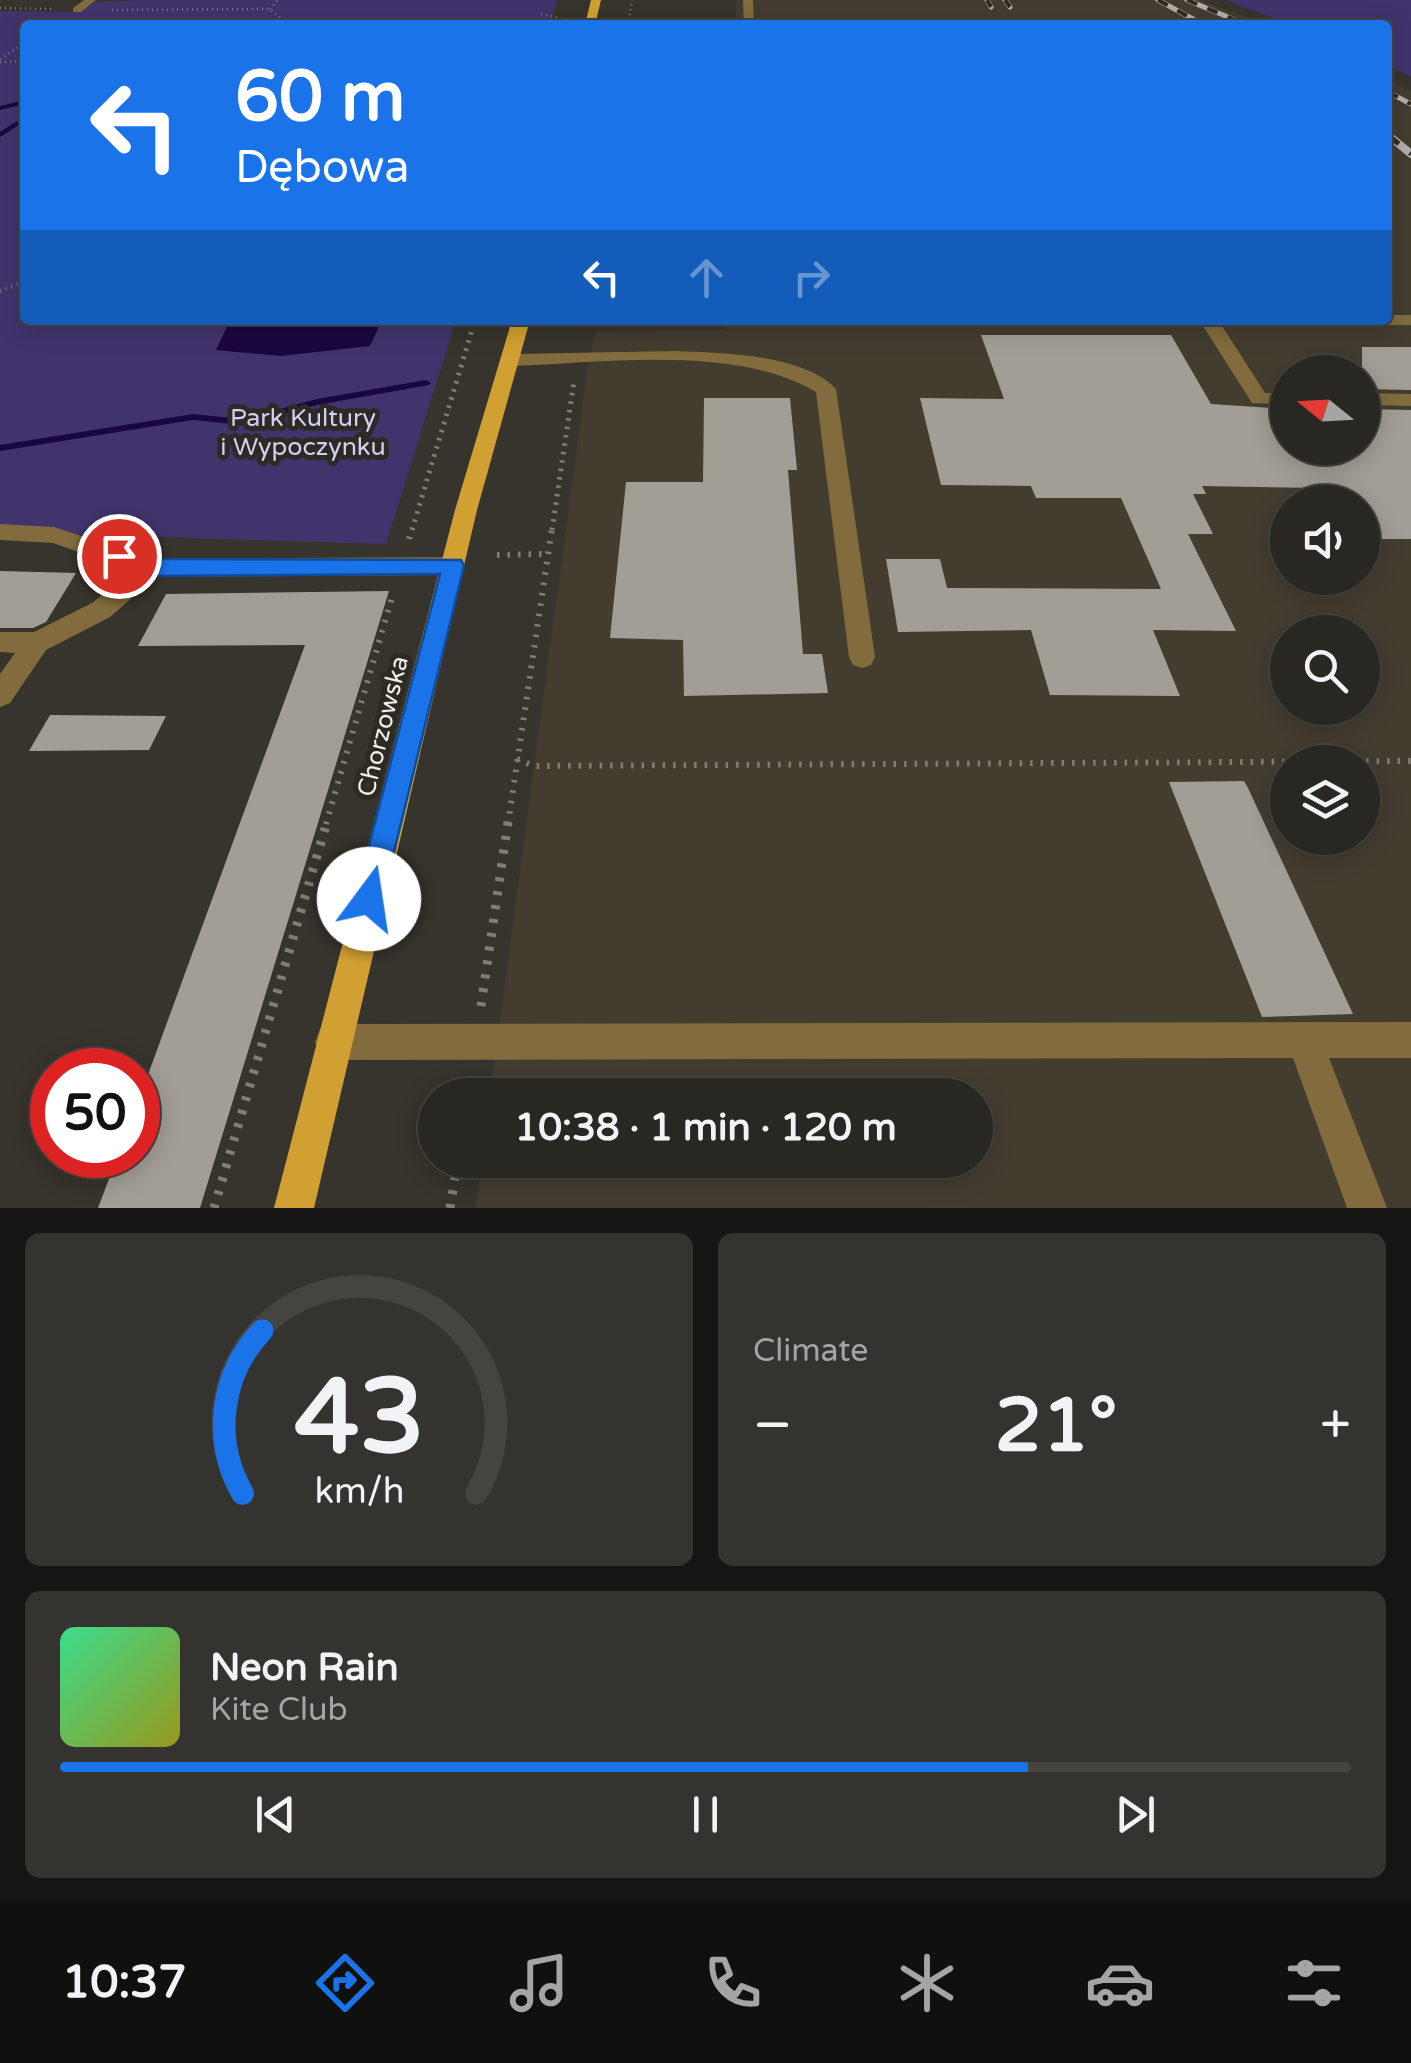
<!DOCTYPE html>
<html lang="en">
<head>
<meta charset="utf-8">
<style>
	:root { --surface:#292722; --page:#35332f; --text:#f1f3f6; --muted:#a5a5a5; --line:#454440; --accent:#1a73e8 }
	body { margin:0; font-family:"Varela Round",sans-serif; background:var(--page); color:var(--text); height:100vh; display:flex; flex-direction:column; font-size:38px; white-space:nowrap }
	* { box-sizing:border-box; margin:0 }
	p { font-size:32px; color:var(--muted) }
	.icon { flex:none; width:55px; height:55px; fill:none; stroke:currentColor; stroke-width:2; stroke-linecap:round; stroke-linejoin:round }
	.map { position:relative; height:1208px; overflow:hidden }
	.drawer { display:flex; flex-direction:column; gap:25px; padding:25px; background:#171513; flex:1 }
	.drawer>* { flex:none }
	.guide { position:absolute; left:20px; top:20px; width:1372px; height:305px; border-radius:10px; box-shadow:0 5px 25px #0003,0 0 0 2px var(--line); background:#1a73e8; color:#fff; overflow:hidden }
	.needle { width:65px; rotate:288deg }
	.fabs { position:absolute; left:1270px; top:355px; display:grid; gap:20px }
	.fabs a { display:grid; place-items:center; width:110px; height:110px; border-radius:50%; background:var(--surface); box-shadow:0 5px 25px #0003,0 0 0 2px var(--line); font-size:50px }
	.speed { position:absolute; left:30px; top:1048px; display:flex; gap:20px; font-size:50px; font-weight:700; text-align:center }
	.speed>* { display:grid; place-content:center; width:130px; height:130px; border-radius:50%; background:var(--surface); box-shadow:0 5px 25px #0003,0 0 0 2px var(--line); line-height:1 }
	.speed .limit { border:15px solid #d22; background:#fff; color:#111 }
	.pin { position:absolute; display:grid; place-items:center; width:85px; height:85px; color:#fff; margin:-42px; border:5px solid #fff; border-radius:50%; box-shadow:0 2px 10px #0007 }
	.me { position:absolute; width:110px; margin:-55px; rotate:14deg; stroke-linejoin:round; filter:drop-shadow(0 0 8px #0008) }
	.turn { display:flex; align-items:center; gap:35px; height:210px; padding:0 50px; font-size:45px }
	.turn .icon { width:130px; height:130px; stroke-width:2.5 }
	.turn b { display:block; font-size:70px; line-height:85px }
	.lanes { display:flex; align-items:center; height:95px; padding:0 50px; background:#0003; justify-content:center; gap:50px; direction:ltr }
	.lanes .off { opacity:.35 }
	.big { font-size:75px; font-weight:700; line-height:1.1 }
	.drawer .widget { flex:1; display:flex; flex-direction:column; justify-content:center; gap:15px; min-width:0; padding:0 35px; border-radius:15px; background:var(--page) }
	.drawer .dial { align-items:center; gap:0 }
	.dial svg { height:260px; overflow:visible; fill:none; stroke:var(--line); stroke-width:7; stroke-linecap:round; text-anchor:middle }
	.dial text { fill:var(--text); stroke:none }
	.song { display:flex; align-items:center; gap:30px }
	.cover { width:120px; height:120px; border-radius:15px; background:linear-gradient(135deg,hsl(150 70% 55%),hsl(60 70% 35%)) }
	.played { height:10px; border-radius:5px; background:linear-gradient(90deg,var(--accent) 75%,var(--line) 75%) }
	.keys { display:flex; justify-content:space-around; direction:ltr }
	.heat { display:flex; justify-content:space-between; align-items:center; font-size:55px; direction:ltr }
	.drawer .tiles { flex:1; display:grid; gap:25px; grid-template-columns:1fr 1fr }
	.widget:last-child { grid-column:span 2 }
	.trip { position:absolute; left:418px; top:1078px; width:575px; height:100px; border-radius:50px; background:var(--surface); box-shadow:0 5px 25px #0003,0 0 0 2px var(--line); font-weight:700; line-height:100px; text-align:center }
	.tab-bar { display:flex; height:160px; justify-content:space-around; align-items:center; background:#10100e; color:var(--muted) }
	.tab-bar .icon { width:70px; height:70px }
	.tab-bar .current { color:var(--accent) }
	.tab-bar b { font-size:45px; color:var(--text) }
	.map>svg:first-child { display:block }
</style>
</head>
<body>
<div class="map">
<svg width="1411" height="1208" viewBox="0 0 1411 1208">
	<rect width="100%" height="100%" fill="#37342d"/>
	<g fill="#433d30" fill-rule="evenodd">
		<path d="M736 0H1200L1268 25H736Z"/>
		<path d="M1388 79 1411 91V1208H475L482 1160H975V1095H490L588 365 596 331 724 330V320H1388ZM1288 372H1362V448H1288ZM1288 502H1362V578H1288ZM1288 632H1362V708H1288ZM1288 762H1362V838H1288Z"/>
	</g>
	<g fill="#41346d">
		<path d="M138 0H557L549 25H25V320H456L386 544 0 532V11L80 12 95 2Z"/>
		<path d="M1226 0H1411V77L1388 66V25H1291Z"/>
	</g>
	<path fill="#1b073f" d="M230 320H382L370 346 281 356 216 350Z"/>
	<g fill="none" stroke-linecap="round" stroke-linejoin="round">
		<g fill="#1b073f" fill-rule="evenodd">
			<path d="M25 100V104L0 110V106Z"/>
			<path d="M25 116V121L0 137V132Z"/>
			<path d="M426 380 431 383 429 385 317 405 243 425 193 420 0 451V445L193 414 243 419 317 399Z"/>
		</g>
	</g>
	<g fill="#a29e96">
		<path d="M981 335H1171L1211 404 1288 409V448H1362V409L1411 410V539H1362V502H1328L1319 488 1202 486 1206 494H1193L1213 534H1188L1236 631 1153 630 1180 696 1050 695 1031 630 898 632 886 559H940L947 588 1161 589 1121 498H1036L1031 486 941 485 920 398 1004 399Z"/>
		<path d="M1362 347H1411V390L1362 389Z"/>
		<path d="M704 398H790L797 470H788L803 654H822L828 693 684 696 683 640 610 638 626 482H703Z"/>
		<path d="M0 571 76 573 46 622 33 628H0Z"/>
		<path d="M389 591 200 1208H98L118 1155H138V1102L305 645 138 646 166 594Z"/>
		<path d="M50 715 166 716 149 750 29 751Z"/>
		<path d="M1244 781 1248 788 1353 1014 1262 1017 1169 782Z"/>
	</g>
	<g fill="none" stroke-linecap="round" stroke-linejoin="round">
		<g stroke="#807d77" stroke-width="2.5" stroke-dasharray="1 4" stroke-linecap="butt">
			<path d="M0 8 54 9"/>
			<path d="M270 9 278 0"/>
			<path d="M112 10 270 9 289 25"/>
			<path d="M541 14 563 19"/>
			<path d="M628 25 632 0"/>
			<path d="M0 59 25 43"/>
			<path d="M0 62 25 61"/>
		</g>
		<path stroke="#807d77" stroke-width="4" stroke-dasharray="1 5" stroke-linecap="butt" d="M0 291 25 282"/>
		<g stroke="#807d77" stroke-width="5" stroke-dasharray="2.5 6" stroke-linecap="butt">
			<path d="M412 530 475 320"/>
			<path d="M552 530 574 381"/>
		</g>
		<g stroke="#807d77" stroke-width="6" stroke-dasharray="2.5 8" stroke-linecap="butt">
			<path d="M409 539 412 528"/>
			<path d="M497 555 547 554"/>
			<path d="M517 759 534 766 1411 761"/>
			<path d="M326 824 393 594"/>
			<path d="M508 824 552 528"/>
		</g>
		<g stroke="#807d77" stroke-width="9" stroke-dasharray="4 10" stroke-linecap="butt">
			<path d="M481 1006 508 822"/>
			<path d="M467 1095 470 1078"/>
			<path d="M214 1208 327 822"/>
			<path d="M450 1208 458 1160"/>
		</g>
		<g fill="#826c3d" fill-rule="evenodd">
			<path d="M84 0H96L81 12H73V8Z"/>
			<path d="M743 0H753L754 25H744Z"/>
			<path d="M1388 315H1411V325L1222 326 1265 393H1288V405L1252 403 1203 326 1148 325 1139 320H1388Z"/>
			<path d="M676 351C722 353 803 354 836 389L875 657 871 665 862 668 853 665 849 657 816 392C735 344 604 363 512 366L502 360 512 354Z"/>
			<path d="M1362 393 1411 394V406L1362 405Z"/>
			<path d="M0 524 54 527 152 559 453 557 465 566 453 575 156 577 110 617 46 650 10 703 0 707V674L15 653 0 652V632H34L92 603 132 571 53 543 0 540Z"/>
			<path d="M1411 1022V1058H1329L1387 1208H1347L1293 1058 333 1060 320 1055 315 1042 320 1029 333 1024Z"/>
		</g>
		<g fill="#d0a132" fill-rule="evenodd">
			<path d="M591 0H601L595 25H585Z"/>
			<path d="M512 320H530L477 510 314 1208H274L455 510Z"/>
		</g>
		<defs>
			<g id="rail-far1">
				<path d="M987 0 991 7"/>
				<path d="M1005 0 1010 7"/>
				<path d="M1158 0 1204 25"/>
				<path d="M1187 0 1247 25"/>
				<path d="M1388 92 1411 104"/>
			</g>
			<path id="rail" d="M1388 135 1411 154"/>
		</defs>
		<use href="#rail-far1" stroke="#b3b0ab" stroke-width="5"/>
		<use href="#rail" stroke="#b3b0ab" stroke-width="8"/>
		<use href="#rail-far1" stroke="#2d2a23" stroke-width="4" stroke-dasharray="11" stroke-linecap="butt"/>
		<use href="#rail" stroke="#2d2a23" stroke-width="5" stroke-dasharray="14" stroke-linecap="butt"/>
	</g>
	<path fill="#1a73e8" stroke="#114b97" stroke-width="2.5" d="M119 548 152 559 461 560 464 566 380 909 369 913 359 909 355 899 440 574 151 576 111 562 108 556Z"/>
	<g text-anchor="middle" stroke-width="10" stroke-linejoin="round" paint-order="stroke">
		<g font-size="25" fill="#d3cef3" stroke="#2d2a23">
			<text x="303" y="426">Park Kultury<tspan x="303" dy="29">i Wypoczynku</tspan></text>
		</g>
		<g font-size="25" fill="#f0eeea" stroke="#2d2a23">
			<text transform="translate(382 726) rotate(-76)" y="9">Chorzowska</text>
		</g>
	</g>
</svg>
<div class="fabs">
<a><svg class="needle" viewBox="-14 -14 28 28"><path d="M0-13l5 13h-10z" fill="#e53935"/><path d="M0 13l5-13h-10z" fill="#a5a5a5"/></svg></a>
<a><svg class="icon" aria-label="sound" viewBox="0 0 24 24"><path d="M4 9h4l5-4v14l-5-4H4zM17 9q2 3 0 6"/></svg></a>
<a><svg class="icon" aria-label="search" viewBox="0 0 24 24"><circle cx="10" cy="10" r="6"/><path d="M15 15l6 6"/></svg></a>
<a><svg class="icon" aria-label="layers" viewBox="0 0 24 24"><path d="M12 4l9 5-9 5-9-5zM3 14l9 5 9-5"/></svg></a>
</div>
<div class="speed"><div class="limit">50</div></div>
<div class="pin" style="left:119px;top:556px;background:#d93025"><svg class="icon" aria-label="arrive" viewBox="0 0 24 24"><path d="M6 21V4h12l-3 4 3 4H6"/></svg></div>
<svg class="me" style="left:369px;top:899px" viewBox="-20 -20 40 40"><circle r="19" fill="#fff"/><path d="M0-13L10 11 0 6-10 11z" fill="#1a73e8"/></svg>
<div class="trip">10:38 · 1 min · 120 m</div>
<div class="guide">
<div class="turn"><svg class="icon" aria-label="left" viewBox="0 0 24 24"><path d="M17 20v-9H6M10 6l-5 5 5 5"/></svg><div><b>60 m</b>Dębowa</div></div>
<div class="lanes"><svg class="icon" aria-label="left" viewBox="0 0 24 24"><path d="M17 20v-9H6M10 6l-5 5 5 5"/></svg><svg class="icon off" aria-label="ahead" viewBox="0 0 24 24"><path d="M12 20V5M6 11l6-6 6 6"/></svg><svg class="icon off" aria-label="right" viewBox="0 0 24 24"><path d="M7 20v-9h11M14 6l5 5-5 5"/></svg></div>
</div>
</div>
<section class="drawer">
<div class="tiles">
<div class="widget dial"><svg viewBox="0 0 100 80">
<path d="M14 69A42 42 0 1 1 86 69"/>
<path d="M14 69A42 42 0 0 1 20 19" stroke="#1a73e8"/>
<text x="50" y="56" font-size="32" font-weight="700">43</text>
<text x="50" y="72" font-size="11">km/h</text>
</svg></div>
<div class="widget"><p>Climate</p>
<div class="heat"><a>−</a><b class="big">21°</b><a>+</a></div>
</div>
<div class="widget">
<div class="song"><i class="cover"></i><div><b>Neon Rain</b><p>Kite Club</p></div></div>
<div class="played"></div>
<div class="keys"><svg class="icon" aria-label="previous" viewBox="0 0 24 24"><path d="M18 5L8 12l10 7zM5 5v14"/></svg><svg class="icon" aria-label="pause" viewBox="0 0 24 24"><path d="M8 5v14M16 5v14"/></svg><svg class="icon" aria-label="next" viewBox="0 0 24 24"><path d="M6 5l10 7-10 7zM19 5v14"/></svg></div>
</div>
</div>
</section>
<nav class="tab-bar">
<b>10:37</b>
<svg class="icon current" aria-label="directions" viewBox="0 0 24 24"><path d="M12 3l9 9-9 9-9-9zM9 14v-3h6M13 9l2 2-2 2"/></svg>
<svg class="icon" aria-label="music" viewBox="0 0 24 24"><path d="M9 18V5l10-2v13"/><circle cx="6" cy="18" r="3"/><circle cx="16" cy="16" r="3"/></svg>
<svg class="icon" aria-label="phone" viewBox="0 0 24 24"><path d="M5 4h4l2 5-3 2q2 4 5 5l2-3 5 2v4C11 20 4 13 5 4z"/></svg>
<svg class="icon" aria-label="climate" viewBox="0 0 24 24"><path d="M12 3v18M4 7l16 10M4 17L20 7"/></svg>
<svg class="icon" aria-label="car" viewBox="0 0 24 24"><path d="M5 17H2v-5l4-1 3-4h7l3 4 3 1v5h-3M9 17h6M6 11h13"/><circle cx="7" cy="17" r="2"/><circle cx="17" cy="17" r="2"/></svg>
<svg class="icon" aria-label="filters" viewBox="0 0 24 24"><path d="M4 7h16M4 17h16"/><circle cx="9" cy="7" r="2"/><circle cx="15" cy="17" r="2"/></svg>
</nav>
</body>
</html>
